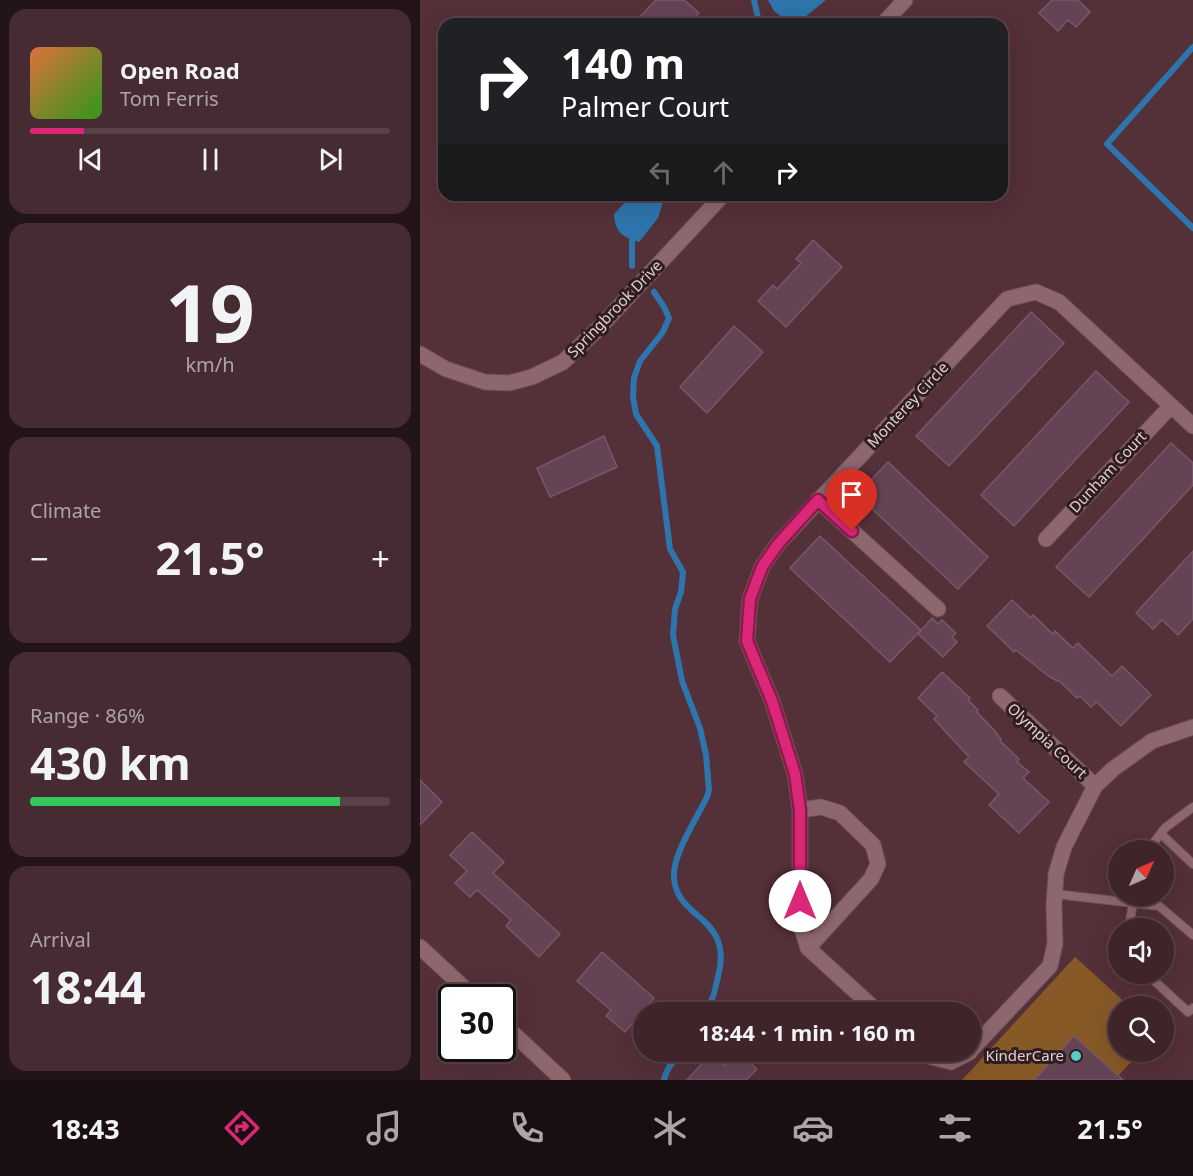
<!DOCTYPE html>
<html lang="en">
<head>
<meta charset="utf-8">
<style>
	:root { --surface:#3f242a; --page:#462c32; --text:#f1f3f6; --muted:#ada4a8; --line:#584147; --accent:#db2777 }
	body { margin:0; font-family:"Noto Sans",sans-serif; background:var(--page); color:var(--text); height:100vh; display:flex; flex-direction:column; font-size:22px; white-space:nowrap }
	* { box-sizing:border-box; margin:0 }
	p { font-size:20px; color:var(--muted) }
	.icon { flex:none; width:33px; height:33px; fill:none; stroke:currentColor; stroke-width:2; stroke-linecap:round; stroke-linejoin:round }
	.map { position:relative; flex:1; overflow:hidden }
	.panel { display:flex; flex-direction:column; gap:9px; padding:9px; background:#231417; width:420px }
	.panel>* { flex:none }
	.top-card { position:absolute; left:18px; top:18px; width:570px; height:183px; border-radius:18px; box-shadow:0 6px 24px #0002,0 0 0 2px var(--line); background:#202124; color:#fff; overflow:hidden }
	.needle { width:39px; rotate:45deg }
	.fabs { position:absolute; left:688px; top:840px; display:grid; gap:12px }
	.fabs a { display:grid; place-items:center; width:66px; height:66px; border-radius:50%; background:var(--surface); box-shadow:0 6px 24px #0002,0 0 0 2px var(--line); font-size:30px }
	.speed { position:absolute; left:18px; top:984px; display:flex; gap:12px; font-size:30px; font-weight:700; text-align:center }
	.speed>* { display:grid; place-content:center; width:78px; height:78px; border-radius:50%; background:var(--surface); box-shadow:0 6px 24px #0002,0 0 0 2px var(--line); line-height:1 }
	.speed .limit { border:3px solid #111; border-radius:9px; background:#fff; color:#111 }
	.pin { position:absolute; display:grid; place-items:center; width:51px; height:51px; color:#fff; margin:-62px -26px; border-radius:50% 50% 50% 0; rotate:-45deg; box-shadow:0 0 6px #0007 }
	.pin .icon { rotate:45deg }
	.me { position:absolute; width:66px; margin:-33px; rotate:0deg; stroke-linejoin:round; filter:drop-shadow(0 0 4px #0008) }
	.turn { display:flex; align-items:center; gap:21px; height:126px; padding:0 24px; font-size:27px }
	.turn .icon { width:78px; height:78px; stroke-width:2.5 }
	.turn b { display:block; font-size:42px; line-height:51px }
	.lanes { display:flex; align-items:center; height:57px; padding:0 24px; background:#0003; justify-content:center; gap:30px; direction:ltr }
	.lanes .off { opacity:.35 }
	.big { font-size:45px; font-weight:700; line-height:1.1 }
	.panel .widget { flex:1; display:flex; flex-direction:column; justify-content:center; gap:9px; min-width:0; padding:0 21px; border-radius:18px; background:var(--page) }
	.panel .dial { align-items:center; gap:0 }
	.dial b { font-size:78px; line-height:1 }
	.song { display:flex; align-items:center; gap:18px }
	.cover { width:72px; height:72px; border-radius:9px; background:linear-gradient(135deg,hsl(20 70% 55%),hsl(110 70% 35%)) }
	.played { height:6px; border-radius:3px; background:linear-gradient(90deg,var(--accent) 15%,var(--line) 15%) }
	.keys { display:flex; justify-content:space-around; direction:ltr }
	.heat { display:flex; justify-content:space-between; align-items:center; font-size:33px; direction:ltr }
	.charge { height:9px; border-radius:4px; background:linear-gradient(90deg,#34c759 86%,var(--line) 0) }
	.trip { position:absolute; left:213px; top:1002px; width:348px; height:60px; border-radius:30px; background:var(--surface); box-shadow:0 6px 24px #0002,0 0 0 2px var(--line); font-weight:700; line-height:60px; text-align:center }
	.tab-bar { display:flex; height:96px; justify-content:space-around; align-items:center; background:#190e11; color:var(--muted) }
	.tab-bar .icon { width:42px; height:42px }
	.tab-bar .selected { color:var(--accent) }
	.tab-bar b { font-size:27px; color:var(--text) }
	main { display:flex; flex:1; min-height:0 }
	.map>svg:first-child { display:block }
</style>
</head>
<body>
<main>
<section class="panel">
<div class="widget">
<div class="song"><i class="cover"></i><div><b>Open Road</b><p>Tom Ferris</p></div></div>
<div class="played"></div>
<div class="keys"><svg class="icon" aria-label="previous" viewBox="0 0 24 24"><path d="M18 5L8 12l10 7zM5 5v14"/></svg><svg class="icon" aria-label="pause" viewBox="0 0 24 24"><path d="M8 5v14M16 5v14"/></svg><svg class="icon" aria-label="next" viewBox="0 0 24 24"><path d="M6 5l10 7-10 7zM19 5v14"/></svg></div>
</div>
<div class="widget dial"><b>19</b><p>km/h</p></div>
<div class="widget"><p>Climate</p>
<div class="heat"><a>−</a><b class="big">21.5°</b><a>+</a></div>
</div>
<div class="widget"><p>Range · 86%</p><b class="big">430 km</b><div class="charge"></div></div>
<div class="widget"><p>Arrival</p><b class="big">18:44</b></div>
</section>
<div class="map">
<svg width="773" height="1080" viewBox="0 0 773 1080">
	<rect width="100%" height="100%" fill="#543038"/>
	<path fill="#865927" d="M655 957 709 1006H699V1052H706L713 1060 698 1076 654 1036 614 1080H542Z"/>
	<g fill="#2d75ac">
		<path d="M348 0H406L385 17 367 21 354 11Z"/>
		<path d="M212 195H243L244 198 238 218 219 242C202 237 195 232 194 214Z"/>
	</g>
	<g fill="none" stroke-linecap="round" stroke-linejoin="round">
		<g stroke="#2d75ac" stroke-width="6">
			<path d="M334 0 338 18"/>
			<path d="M773 47 687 144 773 228"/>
			<path d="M212 266V234"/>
			<path d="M234 292 244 307 249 318 243 332 220 361 214 378 213 397 216 414 237 446 250 549 263 572 261 592 255 609 253 635 262 681 280 728 286 755 289 790 287 797C277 818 252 855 254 878 257 921 314 915 298 977 293 995 296 999 280 1012"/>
			<path d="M244 1080C248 1065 253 1061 265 1052"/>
		</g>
	</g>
	<g fill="#644355" stroke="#795769" stroke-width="1.5">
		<path d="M236 0H264L279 13 269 24H213Z"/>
		<path d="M632 0H658L670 12 656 27 648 20 638 31 619 13Z"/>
		<path d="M393 240 422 267 366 327 338 301 353 285 357 289 381 263 376 259Z"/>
		<path d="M611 312 644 343 529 466 496 436Z"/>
		<path d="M314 326 343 352 287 413 260 387Z"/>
		<path d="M676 371 709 402 594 526 561 495Z"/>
		<path d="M184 436 197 467 130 497 117 468Z"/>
		<path d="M751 443 773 463V485L669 597 636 567Z"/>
		<path d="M468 462 568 557 538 589 437 495Z"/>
		<path d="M400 536 501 630 470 662 370 568Z"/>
		<path d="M773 551V619L758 635 742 620 733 629 716 613Z"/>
		<path d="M592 600 611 618 613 615 633 634 635 631 653 648 658 643 692 676 702 666 731 695 701 726 677 702 671 707 660 696 657 698 638 680 637 681 627 675 596 650 594 652 567 626Z"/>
		<path d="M512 618 518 624 522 620 536 633 532 637 537 642 523 657 498 634Z"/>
		<path d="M522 672 550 698 548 700 558 710 557 712 574 730 581 739 580 741 599 759 597 762 609 772 603 778 629 802 599 833 569 805 579 794 544 762 549 757 514 719 517 716 498 698Z"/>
		<path d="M0 780 22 802 0 825Z"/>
		<path d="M52 832 84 862 73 873 140 934 119 957 86 926 91 920 57 890 50 897 35 883 47 871 30 855Z"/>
		<path d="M182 952 234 998 205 1032 186 1016 191 1010 157 981Z"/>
		<path d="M654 1036 703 1080H614Z"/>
		<path d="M318 1052 337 1069 326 1080H267L291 1054 305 1066Z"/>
	</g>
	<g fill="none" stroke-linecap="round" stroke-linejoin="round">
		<defs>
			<g id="lane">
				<path d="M741 834 773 864"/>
				<path d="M728 850 745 828 773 807"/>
				<path d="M635 894 739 906 773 935"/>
				<path d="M709 928 714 896"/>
				<path d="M727 974 768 1012 773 1008"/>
			</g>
			<g id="street">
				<path d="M463 24 485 0"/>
				<path d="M0 354 26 369 65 382 89 383 112 377 143 362 181 326 303 195"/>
				<path d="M398 500 518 609"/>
				<path d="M626 539 751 406"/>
				<path d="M580 696 675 786"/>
				<path d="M380 810 401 807 420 813 453 845 458 864 451 879 388 948"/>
				<path d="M0 947 55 998"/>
				<path d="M458 1012 388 948 380 923V810L375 774 352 701 327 641 330 599 342 567 358 544 587 299 616 292 639 302 773 426"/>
				<path d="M82 1023 143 1080"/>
				<path d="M550 1051 630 966 635 944 634 905 636 874 644 847 675 786 693 769 732 741 773 727"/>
				<path d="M500 1052 504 1055 531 1062 550 1052"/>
			</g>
		</defs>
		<use href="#lane" stroke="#6c4f55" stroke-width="10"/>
		<use href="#street" stroke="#6c4f55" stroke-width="17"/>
		<use href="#lane" stroke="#8e666e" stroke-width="8"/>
		<use href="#street" stroke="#8e666e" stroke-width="15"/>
	</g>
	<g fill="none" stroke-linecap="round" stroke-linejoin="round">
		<defs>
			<path id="route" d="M380 901V810L375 774 352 701 327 641 330 599 342 567 358 544 398 500 432 531"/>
		</defs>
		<use href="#route" stroke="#8e194d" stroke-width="15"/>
		<use href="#route" stroke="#db2777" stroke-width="10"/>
	</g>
	<circle fill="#57cec1" stroke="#2f1e21" stroke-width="2" cx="656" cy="1056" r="6"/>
	<g text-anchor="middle" stroke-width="6" stroke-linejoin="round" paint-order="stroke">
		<g font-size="15" fill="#e5ced2" stroke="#2f1e21">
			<text transform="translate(195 309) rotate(-46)" y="5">Springbrook Drive</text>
			<text transform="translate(488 405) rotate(-47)" y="5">Monterey Circle</text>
			<text transform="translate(688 472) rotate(-47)" y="5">Dunham Court</text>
			<text transform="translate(627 741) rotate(43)" y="5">Olympia Court</text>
		</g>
		<g font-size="15" fill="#e5ced2" stroke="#2f1e21" text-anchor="end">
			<text x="644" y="1061">KinderCare</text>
		</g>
	</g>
</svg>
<div class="fabs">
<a><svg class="needle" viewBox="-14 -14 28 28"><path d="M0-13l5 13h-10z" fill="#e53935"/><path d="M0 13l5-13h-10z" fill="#ada4a8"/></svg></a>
<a><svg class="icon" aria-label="sound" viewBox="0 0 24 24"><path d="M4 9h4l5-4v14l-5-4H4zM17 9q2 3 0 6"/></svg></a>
<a><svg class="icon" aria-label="search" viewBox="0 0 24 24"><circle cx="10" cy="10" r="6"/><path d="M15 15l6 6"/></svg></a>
</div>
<div class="speed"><div class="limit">30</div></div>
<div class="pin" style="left:432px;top:531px;background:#d93025"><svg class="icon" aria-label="arrive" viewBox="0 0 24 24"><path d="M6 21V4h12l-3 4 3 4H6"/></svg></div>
<svg class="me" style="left:380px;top:901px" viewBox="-20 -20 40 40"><circle r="19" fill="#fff"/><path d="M0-13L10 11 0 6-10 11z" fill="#db2777"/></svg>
<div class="trip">18:44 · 1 min · 160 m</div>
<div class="top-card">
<div class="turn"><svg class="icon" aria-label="right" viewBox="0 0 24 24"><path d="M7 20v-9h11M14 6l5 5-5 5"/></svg><div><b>140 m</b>Palmer Court</div></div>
<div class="lanes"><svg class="icon off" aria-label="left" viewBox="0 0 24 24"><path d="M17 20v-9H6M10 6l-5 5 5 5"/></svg><svg class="icon off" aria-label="ahead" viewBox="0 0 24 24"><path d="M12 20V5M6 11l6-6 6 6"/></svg><svg class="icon" aria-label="right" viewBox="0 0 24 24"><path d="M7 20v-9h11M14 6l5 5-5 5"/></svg></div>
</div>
</div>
</main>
<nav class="tab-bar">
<b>18:43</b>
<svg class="icon selected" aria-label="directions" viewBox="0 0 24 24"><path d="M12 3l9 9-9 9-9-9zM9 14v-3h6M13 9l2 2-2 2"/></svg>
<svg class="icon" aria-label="music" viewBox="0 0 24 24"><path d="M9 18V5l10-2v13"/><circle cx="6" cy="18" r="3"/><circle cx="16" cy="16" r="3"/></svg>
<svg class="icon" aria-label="phone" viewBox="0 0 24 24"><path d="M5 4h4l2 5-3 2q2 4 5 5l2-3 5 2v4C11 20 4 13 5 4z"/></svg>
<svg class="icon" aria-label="climate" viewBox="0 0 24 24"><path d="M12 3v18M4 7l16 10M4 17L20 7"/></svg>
<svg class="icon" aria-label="car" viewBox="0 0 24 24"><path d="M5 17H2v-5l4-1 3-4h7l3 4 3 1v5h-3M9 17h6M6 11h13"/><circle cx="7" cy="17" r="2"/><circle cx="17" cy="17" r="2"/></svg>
<svg class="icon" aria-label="filters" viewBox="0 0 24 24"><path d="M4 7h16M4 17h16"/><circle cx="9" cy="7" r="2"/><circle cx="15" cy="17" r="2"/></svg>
<b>21.5°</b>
</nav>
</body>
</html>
